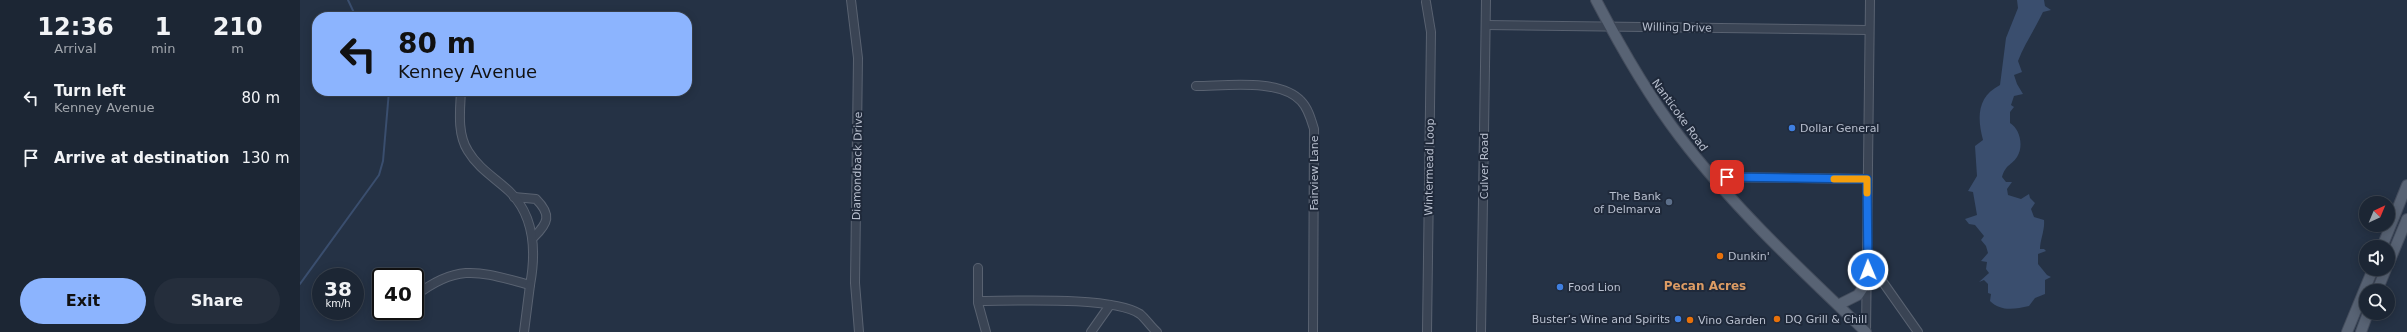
<!DOCTYPE html>
<html lang="en">
<head>
<meta charset="utf-8">
<style>
  :root { --surface:#1c2634; --page:#252e3c; --text:#f1f3f6; --muted:#a0a5ac; --line:#3a434f; --accent:#8cb4fe }
  body { margin:0; font-family:"DejaVu Sans",sans-serif; background:var(--page); color:var(--text); height:100vh; display:flex; flex-direction:column; font-size:15px; white-space:nowrap }
  * { box-sizing:border-box; margin:0 }
  p { font-size:13px; color:var(--muted) }
  .icon { flex:none; width:22px; height:22px; fill:none; stroke:currentColor; stroke-width:2; stroke-linecap:round; stroke-linejoin:round }
  .map { position:relative; flex:1; overflow:hidden }
  .drawer { display:flex; flex-direction:column; background:var(--surface); width:300px }
  .drawer>* { flex:none }
  .top-card { position:absolute; left:12px; top:12px; width:380px; height:84px; border-radius:16px; box-shadow:0 2px 10px #0003,0 0 0 1px var(--line); background:#8cb4fe; color:#111; overflow:hidden }
  .needle { width:26px; rotate:44deg }
  .controls { position:absolute; left:2059px; top:196px; display:grid; gap:8px }
  .controls a { display:grid; place-items:center; width:36px; height:36px; border-radius:50%; background:var(--surface); box-shadow:0 2px 10px #0003,0 0 0 1px var(--line); font-size:20px }
  .speed { position:absolute; left:12px; top:268px; display:flex; gap:8px; font-size:20px; font-weight:700; text-align:center }
  .speed>* { display:grid; place-content:center; width:52px; height:52px; border-radius:50%; background:var(--surface); box-shadow:0 2px 10px #0003,0 0 0 1px var(--line); line-height:1 }
  .speed small { font-size:10px; font-weight:400 }
  .speed .limit { border:2px solid #111; border-radius:6px; background:#fff; color:#111 }
  .pin { position:absolute; display:grid; place-items:center; width:34px; height:34px; color:#fff; margin:-17px; border-radius:8px; box-shadow:0 2px 6px #0006 }
  .me { position:absolute; width:44px; margin:-22px; rotate:359deg; stroke-linejoin:round; filter:drop-shadow(0 0 3px #0008) }
  .turn { display:flex; align-items:center; gap:14px; height:84px; padding:0 20px; font-size:18px }
  .turn .icon { width:52px; height:52px; stroke-width:2.5 }
  .turn b { display:block; font-size:28px; line-height:34px }
  .eta { display:flex; justify-content:space-evenly; align-items:center; height:68px; text-align:center }
  .eta b { font-size:24px; font-weight:800; line-height:28px }
  .button { display:flex; gap:8px; margin-top:auto; padding:8px 20px }
  .button a { flex:1; height:46px; border-radius:24px; background:var(--accent); color:#111; font-size:16px; font-weight:800; line-height:46px; text-align:center }
  .button a+a { background:var(--page); color:var(--text) }
  ul { padding:0; list-style:none }
  li { display:flex; align-items:center; gap:12px; height:60px; padding:0 20px }
  li div { flex:1 }
  li b { display:block; font-size:15px }
  li em { font-style:normal }
  main { display:flex; flex:1; min-height:0 }
  .map>svg:first-child { display:block }
  .water { fill:#3a4e6e }
  .lines { fill:none; stroke-linecap:round; stroke-linejoin:round }
  .stream { stroke:#3a4e6e; stroke-width:2 }
  .minor-casing { stroke:#596271; stroke-width:10 }
  .major-casing { stroke:#444d5d; stroke-width:12 }
  .minor { stroke:#3a4454; stroke-width:8 }
  .major { stroke:#586374; stroke-width:10 }
  .route-casing { stroke:#114b97; stroke-width:10 }
  .route { stroke:#1a73e8; stroke-width:7 }
  .slow { stroke:#f59e0b; stroke-width:7 }
  .shop-dot { fill:#3f7fe0; stroke:#1f293a; stroke-width:1.5 }
  .service-dot { fill:#5c6f8a; stroke:#1f293a; stroke-width:1.5 }
  .food-dot { fill:#e8710a; stroke:#1f293a; stroke-width:1.5 }
  .labels { text-anchor:middle; stroke-width:4; stroke-linejoin:round; paint-order:stroke }
  .street-label { font-size:11px; fill:#b8bfce; stroke:#1f293a }
  .poi-label { font-size:11px; fill:#b8bfce; stroke:#1f293a; text-anchor:start }
  .neighbourhood-label { font-size:12px; font-weight:bold; fill:#dd9c64; stroke:#1f293a }
</style>
</head>
<body>
<main>
<section class="drawer">
<div class="eta">
<div><b>12:36</b><p>Arrival</p></div>
<div><b>1</b><p>min</p></div>
<div><b>210</b><p>m</p></div>
</div>
<ul>
<li><svg class="icon" aria-label="left" viewBox="0 0 24 24"><path d="M17 20v-9H6M10 6l-5 5 5 5"/></svg><div><b>Turn left</b><p>Kenney Avenue</p></div><em>80 m</em></li>
<li><svg class="icon" aria-label="arrive" viewBox="0 0 24 24"><path d="M6 21V4h12l-3 4 3 4H6"/></svg><div><b>Arrive at destination</b></div><em>130 m</em></li>
</ul>
<div class="button"><a>Exit</a><a>Share</a></div>
</section>
<div class="map">
<svg width="2107" height="332" viewBox="0 0 2107 332">
  <rect width="100%" height="100%" fill="#253245"/>
  <!-- water -->
  <path class="water" d="M1717,0H1744L1745,6L1751,10L1743,12C1735,29 1725,43 1718,61L1722,72L1714,75L1717,84L1723,94L1714,96L1711,105L1714,107L1710,112V123C1720,129 1724,146 1717,157C1711,166 1706,164 1702,177L1706,182H1712L1707,189L1708,195L1721,199L1729,194L1730,198L1735,203L1731,209L1734,217L1744,220C1745,230 1740,240 1740,249H1744L1746,251L1738,254V264L1747,275L1751,277L1745,280V294L1735,298L1729,306C1715,309 1701,312 1690,301L1691,294L1688,293V284L1684,280L1679,282L1689,273L1686,269L1687,262L1681,261L1688,253L1686,246L1681,240L1684,236L1675,225L1669,224L1665,219L1677,215L1673,192L1668,191L1677,176L1675,146L1683,140C1677,117 1677,97 1700,85L1706,38L1718,8Z"/>
  <g class="lines">
    <!-- stream -->
    <g class="stream">
      <polyline points="48,0 56,17"/>
      <polyline points="0,284 79,175 83,161 89,91"/>
    </g>
    <!-- minor casing -->
    <g class="minor-casing">
      <g id="minor">
        <polyline points="551,0 558,58 555,283 559,332"/>
        <polyline points="1126,2 1131,32 1127,332"/>
        <polyline points="1186,25 1568,30"/>
        <path d="M896,86C925,86 980,78 1001,101C1008,108 1011,119 1014,129L1013,332"/>
        <polyline points="1413,177 1567,179"/>
        <path d="M214,197L236,199C252,215 248,223 234,237"/>
        <polyline points="1568,261 1618,332"/>
        <polyline points="678,268 678,303 686,332"/>
        <path d="M115,296C159,262 180,272 230,285C236,253 235,216 209,191C195,178 178,168 168,151C157,134 160,110 161,91"/>
        <path d="M678,301C713,301 813,296 840,314C846,319 851,327 857,332"/>
        <polyline points="96,311 97,311"/>
        <polyline points="224,332 230,285"/>
        <polyline points="791,332 810,305"/>
        <polyline points="1181,332 1186,0"/>
        <polyline points="1566,332 1570,0"/>
      </g>
    </g>
    <!-- major casing -->
    <g class="major-casing">
      <g id="major">
        <path d="M1296,0C1321,48 1347,94 1380,137C1435,209 1501,270 1566,332"/>
        <polyline points="2082,247 2107,185"/>
        <polyline points="2088,265 2107,219"/>
        <polyline points="2077,291 2086,269"/>
        <polyline points="1538,305 1558,295 1568,280"/>
        <polyline points="2047,332 2073,269"/>
        <polyline points="2061,332 2068,313"/>
      </g>
    </g>
    <!-- minor -->
    <use href="#minor" class="minor"/>
    <!-- major -->
    <use href="#major" class="major"/>
  </g>
  <g class="lines">
    <!-- route casing -->
    <g class="route-casing">
      <polyline id="route" points="1427,177 1567,179 1568,270"/>
    </g>
    <!-- route -->
    <use href="#route" class="route"/>
    <!-- slow -->
    <polyline class="slow" points="1534,179 1567,179 1567,193"/>
  </g>
  <!-- markers -->
  <g class="shop-dot">
    <circle cx="1492" cy="128" r="4"/>
    <circle cx="1260" cy="287" r="4"/>
    <circle cx="1378" cy="319" r="4"/>
  </g>
  <circle class="service-dot" cx="1369" cy="202" r="4"/>
  <g class="food-dot">
    <circle cx="1420" cy="256" r="4"/>
    <circle cx="1477" cy="319" r="4"/>
    <circle cx="1390" cy="320" r="4"/>
  </g>
  <g class="labels">
    <!-- street labels -->
    <g class="street-label">
      <text transform="translate(1377 27) rotate(1)" y="4">Willing Drive</text>
      <text transform="translate(1380 115) rotate(54)" y="4">Nanticoke Road</text>
      <text transform="translate(557 166) rotate(-89)" y="4">Diamondback Drive</text>
      <text transform="translate(1184 166) rotate(-90)" y="4">Culver Road</text>
      <text transform="translate(1129 167) rotate(-89)" y="4">Wintermead Loop</text>
      <text transform="translate(1014 173) rotate(-90)" y="4">Fairview Lane</text>
    </g>
    <!-- poi labels -->
    <g class="poi-label">
      <text x="1500" y="132">Dollar General</text>
      <text x="1361" y="200" text-anchor="end">The Bank<tspan x="1361" dy="13">of Delmarva</tspan></text>
      <text x="1428" y="260">Dunkin'</text>
      <text x="1268" y="291">Food Lion</text>
      <text x="1370" y="323" text-anchor="end">Buster’s Wine and Spirits</text>
      <text x="1485" y="323">DQ Grill &amp; Chill</text>
      <text x="1398" y="324">Vino Garden</text>
    </g>
    <!-- neighbourhood labels -->
    <g class="neighbourhood-label">
      <text x="1405" y="290">Pecan Acres</text>
    </g>
  </g>
</svg>
<div class="controls">
<a><svg class="needle" viewBox="-14 -14 28 28"><path d="M0-13l5 13h-10z" fill="#e53935"/><path d="M0 13l5-13h-10z" fill="#a0a5ac"/></svg></a>
<a><svg class="icon" aria-label="sound" viewBox="0 0 24 24"><path d="M4 9h4l5-4v14l-5-4H4zM17 9q2 3 0 6"/></svg></a>
<a><svg class="icon" aria-label="search" viewBox="0 0 24 24"><circle cx="10" cy="10" r="6"/><path d="M15 15l6 6"/></svg></a>
</div>
<div class="speed"><div>38<small>km/h</small></div><div class="limit">40</div></div>
<div class="pin" style="left:1427px;top:177px;background:#d93025"><svg class="icon" aria-label="arrive" viewBox="0 0 24 24"><path d="M6 21V4h12l-3 4 3 4H6"/></svg></div>
<svg class="me" style="left:1568px;top:270px" viewBox="-20 -20 40 40"><circle r="17" fill="#1a73e8" stroke="#fff" stroke-width="3"/><path d="M0-11L8 9 0 5-8 9z" fill="#fff"/></svg>
<div class="top-card">
<div class="turn"><svg class="icon" aria-label="left" viewBox="0 0 24 24"><path d="M17 20v-9H6M10 6l-5 5 5 5"/></svg><div><b>80 m</b>Kenney Avenue</div></div>
</div>
</div>
</main>
</body>
</html>
